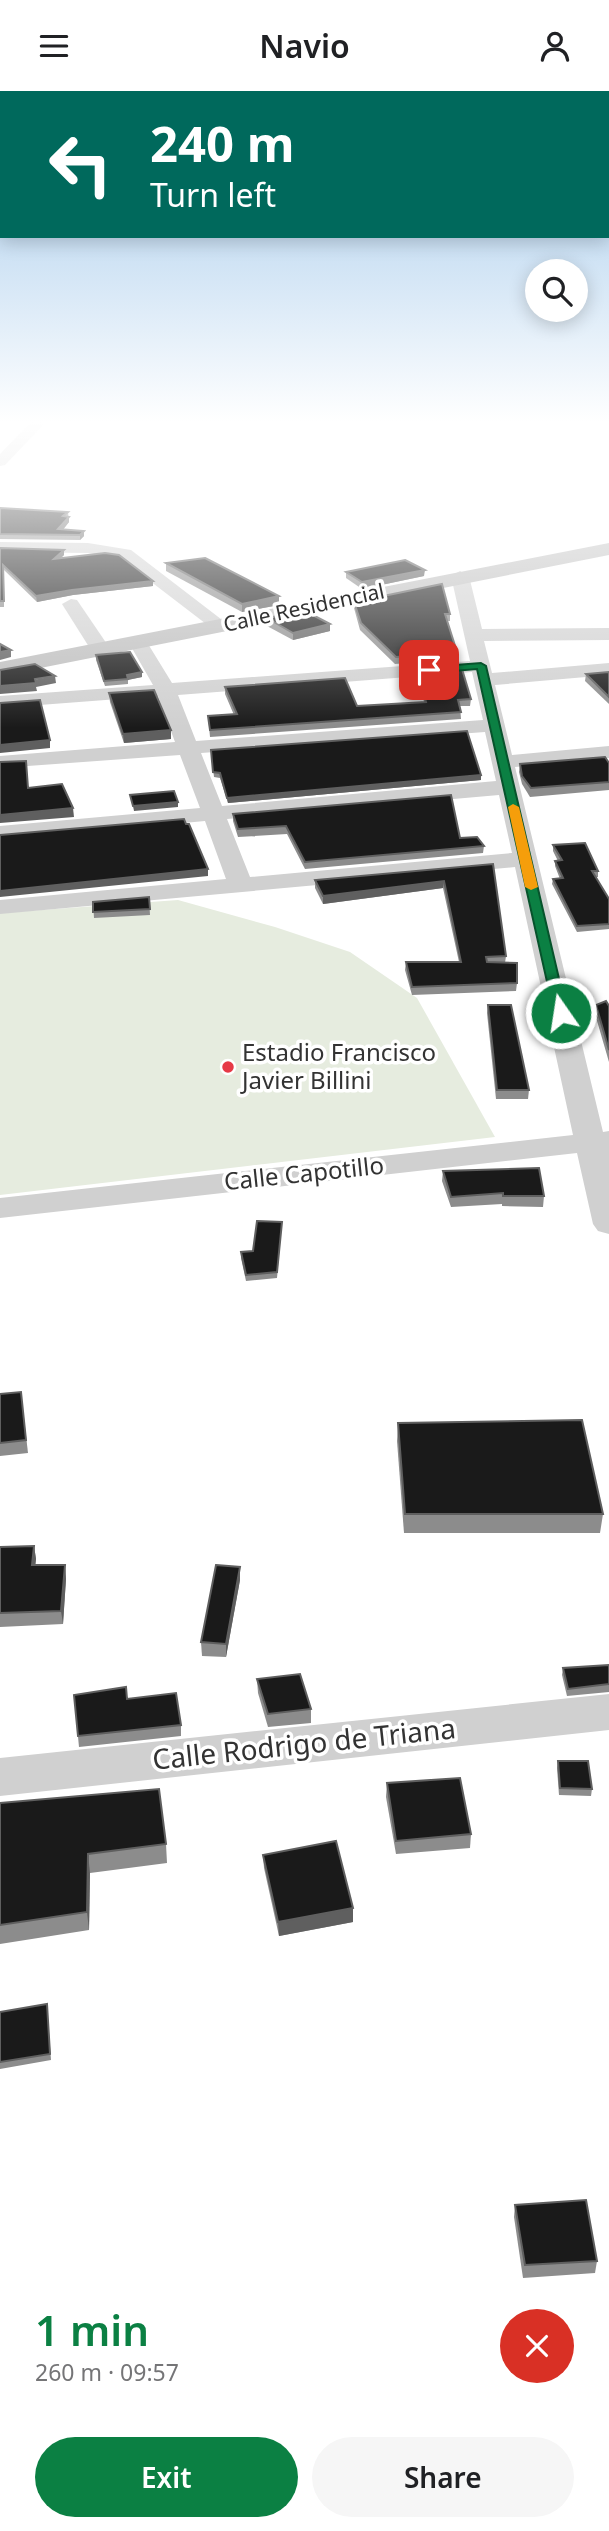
<!DOCTYPE html>
<html lang="en">
<head>
<meta charset="utf-8">
<style>
  :root { --surface:#fff; --page:#f6f6f6; --text:#202124; --muted:#757577; --accent:#0b8043 }
  body { margin:0; font-family:"Noto Sans",sans-serif; background:var(--page); color:var(--text); height:100vh; display:flex; flex-direction:column; font-size:26px; white-space:nowrap }
  * { box-sizing:border-box; margin:0 }
  p { font-size:23px; color:var(--muted) }
  .icon { flex:none; width:38px; height:38px; fill:none; stroke:currentColor; stroke-width:2; stroke-linecap:round; stroke-linejoin:round }
  .map { position:relative; height:2195px; overflow:hidden }
  .panel { display:flex; flex-direction:column; background:var(--surface); flex:1 }
  .panel>* { flex:none }
  .banner { position:absolute; left:0px; top:0px; width:609px; height:147px; box-shadow:0 4px 18px #0003; background:#00695c; color:#fff; overflow:hidden }
  .fabs { position:absolute; left:525px; top:168px; display:grid; gap:14px }
  .fabs a { display:grid; place-items:center; width:63px; height:63px; border-radius:50%; background:var(--surface); box-shadow:0 4px 18px #0003; font-size:35px }
  .pin { position:absolute; display:grid; place-items:center; width:60px; height:60px; color:#fff; margin:-30px; border-radius:14px; box-shadow:0 4px 10px #0006 }
  .me { position:absolute; width:77px; margin:-38px; rotate:347deg; stroke-linejoin:round; filter:drop-shadow(0 0 5px #0008) }
  .turn { display:flex; align-items:center; gap:24px; height:147px; padding:0 35px; font-size:32px }
  .turn .icon { width:91px; height:91px; stroke-width:2.5 }
  .turn b { display:block; font-size:49px; line-height:60px }
  .round { display:grid; place-items:center; flex:none; width:74px; height:74px; border-radius:37px; background:var(--page) }
  .summary { display:flex; align-items:center; justify-content:space-between; height:119px; padding:0 35px }
  h1 { font-size:42px; font-weight:600; line-height:52px; color:var(--accent) }
  .primary-button { display:flex; gap:14px; margin-top:auto; padding:14px 35px }
  .primary-button a { flex:1; height:80px; border-radius:42px; background:var(--accent); color:#fff; font-size:28px; font-weight:600; line-height:80px; text-align:center }
  .primary-button a+a { background:var(--page); color:var(--text) }
  header { display:flex; justify-content:space-between; align-items:center; height:91px; padding:0 35px; background:var(--surface); font-size:32px; font-weight:600 }
  .map>svg:first-child { display:block }
  .green { fill:#e6ecdf }
  .lines { fill:none; stroke-linecap:round; stroke-linejoin:round }
  .street { fill:#d0d0d0; fill-rule:evenodd }
  .secondary { fill:#bdbdbd; fill-rule:evenodd }
  .wall { fill:#8c8c8c }
  .shaded-wall { fill:#5f5f5f }
  .building { fill:#1a1a1a; stroke:#5f5f5f; stroke-width:2 }
  .route { fill:#0b8043; stroke:#07532c; stroke-width:2 }
  .slow { fill:#f59e0b }
  .poi-dot { fill:#e63946; stroke:#fff; stroke-width:2.5 }
  .labels { text-anchor:middle; stroke-width:7; stroke-linejoin:round; paint-order:stroke }
  .far-street-label { font-size:21px; fill:#333; stroke:#fff }
  .poi-label { font-size:24px; fill:#333; stroke:#fff; text-anchor:start }
  .street-label { font-size:24px; fill:#333; stroke:#fff }
  .near-street-label { font-size:28px; fill:#333; stroke:#fff }
</style>
</head>
<body>
<header><svg class="icon" aria-label="menu" viewBox="0 0 24 24"><path d="M4 6h16M4 12h16M4 18h16"/></svg>Navio<svg class="icon" aria-label="person" viewBox="0 0 24 24"><circle cx="12" cy="8" r="4"/><path d="M4 21q1-7 8-7t8 7"/></svg></header>
<div class="map">
<svg width="609" height="2195" viewBox="0 0 609 2195">
  <rect width="100%" height="100%" fill="#fff"/>
  <!-- green -->
  <polygon class="green" points="178,809 275,836 350,861 417,907 495,1046 0,1104 0,822"/>
  <g class="lines">
    <!-- street -->
    <g class="street">
      <polygon points="33,329 48,329 5,374 0,375 0,363"/>
      <polygon points="0,451 88,452 131,459 230,535 228,539 214,539 120,467 88,462 0,461"/>
      <path d="M460,480L469,485L482,538L609,537V549L484,550L492,582L609,572V584L495,594L512,664L609,655V667L515,676L603,1041L609,1040V1143L598,1140L593,1133L577,1062L0,1127V1107L573,1044L515,776L0,823V809L226,788L205,730L0,749V735L200,717L180,664L0,677V665L175,651L158,605L0,617V605L153,594L129,552L138,546L145,548L172,592L470,570L451,485ZM472,581L483,629L196,650L178,604ZM485,641L496,690L222,715L201,662ZM499,704L512,762L250,786L227,728Z"/>
      <polygon points="71,508 77,509 111,559 108,563 94,563 91,559 62,513"/>
      <polygon points="609,1603 609,1639 0,1705 0,1667"/>
    </g>
    <!-- secondary -->
    <polygon class="secondary" points="609,452 609,464 0,585 0,571"/>
  </g>
  <!-- wall -->
  <g class="wall">
    <polygon points="0,417 68,421 69,431 63,438 84,445 80,449 0,448"/>
    <polygon points="0,457 64,464 61,467 153,495 73,504 37,511 4,479 4,516 0,516"/>
    <polygon points="166,472 279,514 242,521 166,480"/>
    <polygon points="346,481 424,485 362,498 346,487"/>
    <polygon points="354,511 450,523 450,530 447,530 457,561 456,568 395,573 360,539 354,517"/>
    <polygon points="267,527 330,540 293,549 267,535"/>
    <polygon points="96,564 142,581 142,586 128,589 128,593 105,595 96,569"/>
    <polygon points="418,581 471,608 470,615 460,615 461,628 210,646 208,625 234,624 225,603 225,596 357,615 424,611 418,588"/>
    <polygon points="609,581 609,613 585,590 586,583"/>
    <polygon points="109,602 171,639 171,648 124,652 110,611"/>
    <polygon points="211,659 481,684 481,689 228,712 220,687 214,686"/>
    <polygon points="609,672 609,699 530,706 522,693 519,681 520,673"/>
    <polygon points="233,723 460,747 484,755 483,762 305,778 287,743 238,746 233,730"/>
    <polygon points="553,754 598,780 598,786 595,786 609,808 609,838 577,841 552,793 553,788 560,788 555,775 555,770 558,770 553,760"/>
    <polygon points="493,773 506,865 505,872 517,892 516,900 412,904 405,879 406,871 459,871 443,797 323,813 315,797 315,789"/>
    <polygon points="149,806 150,824 94,827 93,811"/>
    <polygon points="488,914 529,999 528,1008 496,1008 487,922"/>
    <polygon points="596,914 609,915 609,971 595,923"/>
    <polygon points="443,1080 544,1105 543,1116 502,1115 502,1113 451,1116 442,1090"/>
    <polygon points="282,1131 277,1187 246,1190 241,1167 241,1161 253,1160"/>
    <polygon points="21,1301 28,1362 0,1365 0,1303"/>
    <polygon points="398,1332 603,1423 600,1442 404,1442 397,1350"/>
    <polygon points="34,1455 36,1468 35,1474 65,1474 66,1488 63,1533 0,1536 0,1456"/>
    <polygon points="240,1476 240,1489 226,1566 202,1565 201,1551"/>
    <polygon points="609,1574 609,1601 567,1605 562,1584 563,1577"/>
    <polygon points="257,1588 311,1618 311,1632 268,1636 258,1602"/>
    <polygon points="74,1604 181,1634 181,1645 79,1656"/>
    <polygon points="558,1670 592,1698 591,1705 559,1704 557,1677"/>
    <polygon points="387,1692 471,1743 470,1757 396,1763 386,1706"/>
    <polygon points="0,1712 166,1753 167,1772 90,1782 89,1839 0,1853"/>
    <polygon points="263,1764 353,1817 353,1831 279,1845 264,1777"/>
    <polygon points="47,1913 51,1969 0,1978 0,1921"/>
    <polygon points="515,2114 597,2170 595,2182 523,2187 514,2126"/>
  </g>
  <!-- shaded-wall -->
  <g class="shaded-wall">
    <polygon points="69,426 69,431 59,444 58,438"/>
    <polygon points="84,440 84,445 80,449 80,444"/>
    <polygon points="64,459 64,464 54,473 54,468"/>
    <polygon points="425,479 424,485 362,498 362,491"/>
    <polygon points="153,490 153,495 73,504 37,511 36,505 72,499"/>
    <polygon points="279,505 279,514 242,521 242,513"/>
    <polygon points="330,533 330,540 293,549 293,542"/>
    <polygon points="11,559 11,566 0,569 0,561"/>
    <polygon points="142,581 142,586 127,589 127,584"/>
    <polygon points="55,585 56,592 36,596 37,600 0,603 0,595"/>
    <polygon points="171,639 171,648 124,652 123,643"/>
    <polygon points="50,649 50,657 0,662 0,654"/>
    <polygon points="481,684 481,689 228,712 227,707"/>
    <polygon points="178,711 178,716 134,720 133,715"/>
    <polygon points="73,717 74,726 0,732 0,724"/>
    <polygon points="208,778 208,785 0,806 0,800"/>
    <polygon points="444,790 443,797 323,813 323,805"/>
    <polygon points="34,1455 36,1468 34,1488 32,1474"/>
    <polygon points="65,1474 66,1488 63,1533 61,1520"/>
    <polygon points="240,1476 240,1489 226,1566 226,1553"/>
    <polygon points="88,1763 90,1782 89,1839 87,1821"/>
    <polygon points="353,1817 353,1831 279,1845 278,1831"/>
  </g>
  <!-- building -->
  <g class="building">
    <polygon points="0,417 68,421 63,425 69,426 58,438 84,440 80,444 0,443"/>
    <polygon points="0,457 64,459 54,468 105,462 119,464 153,490 72,499 36,505 3,474 4,510 0,510"/>
    <polygon points="205,467 279,505 242,513 166,472"/>
    <polygon points="405,469 425,479 362,491 346,481"/>
    <polygon points="442,493 450,523 445,523 457,561 396,566 361,532 354,511"/>
    <polygon points="305,520 330,533 293,542 267,527"/>
    <polygon points="0,553 11,559 0,561"/>
    <polygon points="130,561 142,581 127,584 128,588 104,590 96,564"/>
    <polygon points="35,573 55,585 35,588 36,592 0,595 0,579"/>
    <polygon points="462,578 471,608 458,609 461,621 210,639 208,625 237,623 225,596 345,587 357,615 426,611 418,581"/>
    <polygon points="609,581 609,606 586,583"/>
    <polygon points="154,599 171,639 123,643 109,602"/>
    <polygon points="40,609 50,649 0,654 0,612"/>
    <polygon points="467,640 481,684 227,707 220,682 213,681 211,659"/>
    <polygon points="605,666 609,672 609,691 531,697 522,685 520,673"/>
    <polygon points="26,670 28,697 62,693 73,717 0,724 0,671"/>
    <polygon points="174,700 178,711 133,715 130,704"/>
    <polygon points="451,704 460,747 477,746 484,755 305,771 286,735 238,738 233,723"/>
    <polygon points="184,728 186,733 189,733 208,778 0,800 0,744"/>
    <polygon points="585,752 598,780 592,780 609,808 609,833 577,835 553,788 563,787 555,770 562,769 553,754"/>
    <polygon points="493,773 506,865 486,866 487,871 517,872 517,892 412,896 406,871 461,871 444,790 323,805 315,789"/>
    <polygon points="149,806 150,818 93,821 93,811"/>
    <polygon points="606,910 609,915 609,959 596,914"/>
    <polygon points="488,914 511,914 529,999 497,999"/>
    <polygon points="539,1077 544,1105 503,1105 503,1102 451,1106 443,1080"/>
    <polygon points="257,1130 282,1131 277,1181 246,1184 241,1161 253,1160"/>
    <polygon points="21,1301 26,1349 0,1352 0,1303"/>
    <polygon points="582,1329 603,1423 405,1423 398,1332"/>
    <polygon points="34,1455 32,1474 65,1474 61,1520 0,1522 0,1456"/>
    <polygon points="216,1474 240,1476 226,1553 201,1551"/>
    <polygon points="609,1574 609,1593 568,1598 563,1577"/>
    <polygon points="300,1583 311,1618 268,1623 257,1588"/>
    <polygon points="126,1596 127,1608 176,1602 181,1634 78,1645 74,1604"/>
    <polygon points="558,1670 588,1670 592,1698 560,1697"/>
    <polygon points="460,1687 471,1743 396,1750 387,1692"/>
    <polygon points="159,1698 166,1753 88,1763 87,1821 0,1834 0,1712"/>
    <polygon points="336,1750 353,1817 278,1831 263,1764"/>
    <polygon points="47,1913 50,1963 0,1971 0,1921"/>
    <polygon points="586,2109 597,2170 525,2174 515,2114"/>
  </g>
  <!-- sky -->
  <linearGradient id="sky" x2="0" y2="1"><stop stop-color="#9ec6ea"/><stop offset="0.52" stop-color="#fff"/><stop offset="1" stop-color="#fff" stop-opacity="0"/></linearGradient>
  <rect width="609" height="637" fill="url(#sky)"/>
  <!-- route -->
  <polygon class="route" points="481,572 486,575 567,922 561,927 554,922 477,578 429,582 424,579 429,576"/>
  <!-- slow -->
  <polygon class="slow" points="513,713 519,716 538,796 531,799 525,796 508,716"/>
  <!-- markers -->
  <circle class="poi-dot" cx="228" cy="976" r="7"/>
  <g class="labels">
    <!-- far-street labels -->
    <g class="far-street-label">
      <text transform="translate(304 517) rotate(-12)" y="7">Calle Residencial</text>
    </g>
    <!-- poi labels -->
    <g class="poi-label">
      <text x="242" y="970">Estadio Francisco<tspan x="242" dy="28">Javier Billini</tspan></text>
    </g>
    <!-- street labels -->
    <g class="street-label">
      <text transform="translate(304 1083) rotate(-6)" y="8">Calle Capotillo</text>
    </g>
    <!-- near-street labels -->
    <g class="near-street-label">
      <text transform="translate(304 1653) rotate(-6)" y="10">Calle Rodrigo de Triana</text>
    </g>
  </g>
</svg>
<div class="fabs">
<a><svg class="icon" aria-label="search" viewBox="0 0 24 24"><circle cx="10" cy="10" r="6"/><path d="M15 15l6 6"/></svg></a>
</div>
<div class="pin" style="left:429px;top:579px;background:#d93025"><svg class="icon" aria-label="arrive" viewBox="0 0 24 24"><path d="M6 21V4h12l-3 4 3 4H6"/></svg></div>
<svg class="me" style="left:561px;top:922px" viewBox="-20 -20 40 40"><circle r="17" fill="#0b8043" stroke="#fff" stroke-width="3"/><path d="M0-11L8 9 0 5-8 9z" fill="#fff"/></svg>
<div class="banner">
<div class="turn"><svg class="icon" aria-label="left" viewBox="0 0 24 24"><path d="M17 20v-9H6M10 6l-5 5 5 5"/></svg><div><b>240 m</b>Turn left</div></div>
</div>
</div>
<section class="panel">
<div class="summary"><div><h1>1 min</h1><p>260 m · 09:57</p></div><a class="round" style="background:#d93025;color:#fff"><svg class="icon" aria-label="close" viewBox="0 0 24 24"><path d="M6 6l12 12M18 6L6 18"/></svg></a></div>
<div class="primary-button"><a>Exit</a><a>Share</a></div>
</section>
</body>
</html>
